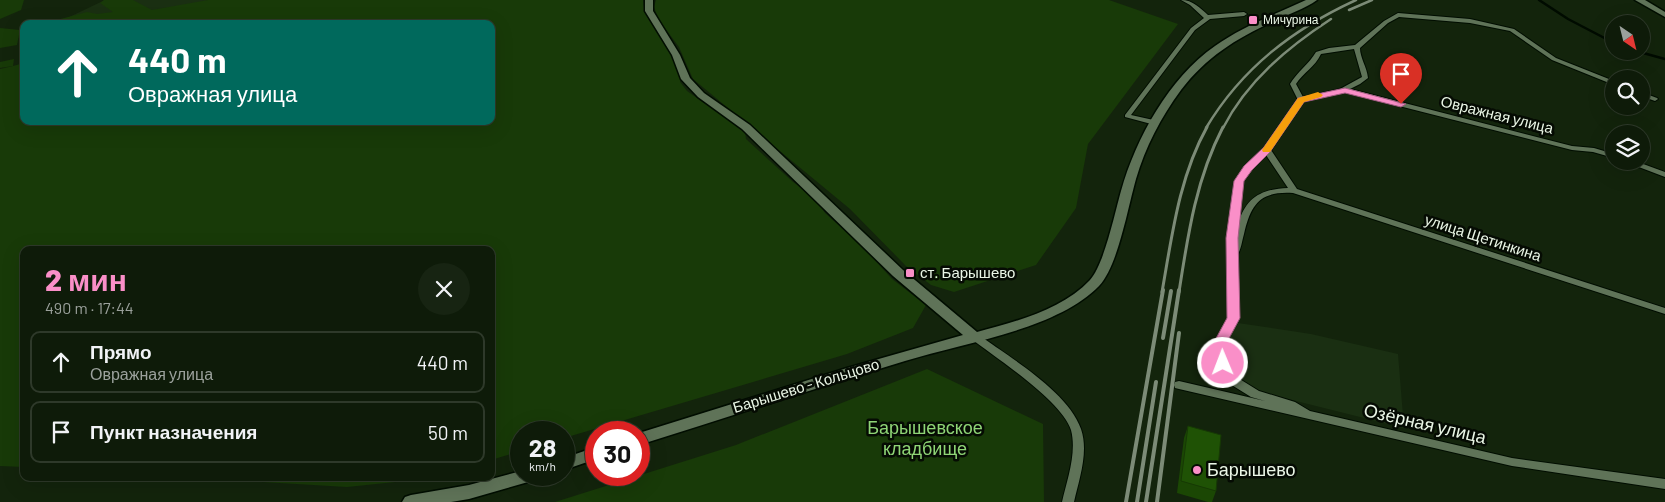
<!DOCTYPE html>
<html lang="ru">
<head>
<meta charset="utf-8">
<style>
  :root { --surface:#0e1b09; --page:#172412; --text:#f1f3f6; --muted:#9ba19c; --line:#2e392a; --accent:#fa8fc8 }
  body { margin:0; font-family:Barlow,sans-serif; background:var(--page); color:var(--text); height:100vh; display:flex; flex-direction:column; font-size:19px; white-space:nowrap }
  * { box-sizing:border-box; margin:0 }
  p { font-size:16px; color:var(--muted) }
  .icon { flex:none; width:28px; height:28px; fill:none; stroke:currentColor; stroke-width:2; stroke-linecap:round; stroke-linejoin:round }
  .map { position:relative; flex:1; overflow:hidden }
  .sheet { position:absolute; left:20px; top:246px; width:475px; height:235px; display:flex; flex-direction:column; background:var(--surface); border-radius:10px; box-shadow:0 5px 20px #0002,0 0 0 1px var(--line) }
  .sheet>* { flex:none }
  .hud { position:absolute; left:20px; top:20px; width:475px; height:105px; border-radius:10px; box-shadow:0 5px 20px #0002,0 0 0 1px var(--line); background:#00695c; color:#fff; overflow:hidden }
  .needle { width:32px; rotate:145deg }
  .tools { position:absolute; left:1605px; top:15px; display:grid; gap:10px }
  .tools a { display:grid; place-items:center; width:45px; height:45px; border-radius:50%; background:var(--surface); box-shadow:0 5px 20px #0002,0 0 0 1px var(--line); font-size:25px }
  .speed { position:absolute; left:510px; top:421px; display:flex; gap:10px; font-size:25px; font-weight:700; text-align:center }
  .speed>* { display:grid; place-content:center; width:65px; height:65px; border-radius:50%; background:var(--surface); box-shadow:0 5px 20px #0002,0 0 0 1px var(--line); line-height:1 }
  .speed small { font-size:12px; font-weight:400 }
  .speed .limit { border:8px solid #d22; background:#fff; color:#111 }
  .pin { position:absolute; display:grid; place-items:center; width:42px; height:42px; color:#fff; margin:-51px -21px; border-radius:50% 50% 50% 0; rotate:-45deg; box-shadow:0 0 5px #0007 }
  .pin .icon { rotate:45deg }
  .me { position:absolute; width:55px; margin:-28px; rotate:359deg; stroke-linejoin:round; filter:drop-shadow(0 0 4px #0008) }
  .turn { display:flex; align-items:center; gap:18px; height:105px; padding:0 25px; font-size:22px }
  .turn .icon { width:65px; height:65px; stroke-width:2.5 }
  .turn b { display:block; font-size:35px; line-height:42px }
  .round { display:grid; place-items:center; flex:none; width:52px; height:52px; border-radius:26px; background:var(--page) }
  .head { display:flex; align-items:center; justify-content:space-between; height:85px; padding:0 25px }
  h1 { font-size:30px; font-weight:800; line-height:38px; color:var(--accent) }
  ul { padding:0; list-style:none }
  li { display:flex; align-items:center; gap:15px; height:62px; margin:0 10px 8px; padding:0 15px; border:2px solid var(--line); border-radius:10px }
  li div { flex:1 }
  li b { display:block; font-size:19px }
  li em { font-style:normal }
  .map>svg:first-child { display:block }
  .built { fill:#1a2f12 }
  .green { fill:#183a08 }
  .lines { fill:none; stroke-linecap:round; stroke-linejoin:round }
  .stream { stroke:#000b00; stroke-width:2.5 }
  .street-casing { stroke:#010d00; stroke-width:2 }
  .secondary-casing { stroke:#010d00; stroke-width:3 }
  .street { fill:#5f7358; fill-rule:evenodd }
  .secondary { fill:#5f7358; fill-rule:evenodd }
  .rail-far2 { stroke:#7c8b77; stroke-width:2.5 }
  .rail-far1 { stroke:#7c8b77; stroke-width:3 }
  .rail { stroke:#7c8b77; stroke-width:4 }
  .wall { fill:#1b4704 }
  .building { fill:#1f5205; stroke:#163904 }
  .route { fill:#fa8fc8; stroke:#a25d82 }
  .slow { fill:#f59e0b }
  .poi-dot { fill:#fa8fc8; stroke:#050b03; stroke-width:2 }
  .labels { text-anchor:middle; stroke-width:5; stroke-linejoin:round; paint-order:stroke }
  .far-poi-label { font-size:12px; fill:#eaf6e6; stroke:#050b03; text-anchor:start }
  .street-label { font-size:15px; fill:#eaf6e6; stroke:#050b03 }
  .poi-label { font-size:15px; fill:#eaf6e6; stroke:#050b03; text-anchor:start }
  .near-street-label { font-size:18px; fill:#eaf6e6; stroke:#050b03 }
  .near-park-label { font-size:18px; fill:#8fd576; stroke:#050b03 }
  .near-poi-label { font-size:18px; fill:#eaf6e6; stroke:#050b03; text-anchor:start }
</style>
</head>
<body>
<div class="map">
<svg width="1665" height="502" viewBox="0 0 1665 502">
  <rect width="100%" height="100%" fill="#13240c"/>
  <!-- built -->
  <g class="built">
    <polygon points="105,0 210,0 108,24 63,20"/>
    <polygon points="1238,323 1311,334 1398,354 1404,428 1248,389 1229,363 1226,340"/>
  </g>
  <!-- green -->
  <g class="green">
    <polygon points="0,0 24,0 21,10 0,19"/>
    <path d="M104,0H133L152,10L208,0H643C643,25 683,57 680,82L687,91L745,132L746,139L793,182L814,197L825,213L863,247L892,279L926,305L913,328L847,354L564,438V432H521V451L491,460V250H24V467L0,466V69L13,66L0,68V62L14,59L13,66L24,63V121H491V24H51L53,21L87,12L97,14L113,12L100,3Z"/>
    <polygon points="656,0 1109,0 1178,24 1088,144 1076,208 1036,265 954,292 931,285 906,266 850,209 693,79 679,47 659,20 654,7"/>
    <polygon points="0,28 20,30 17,45 0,48"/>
    <polygon points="927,369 1043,424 1044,502 555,502 736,445"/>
    <polygon points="193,478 434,478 347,487"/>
  </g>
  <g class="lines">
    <!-- stream -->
    <g class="stream">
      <polyline points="1539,0 1568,19 1614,43"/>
      <polyline points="1636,51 1665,59"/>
    </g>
    <!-- street casing -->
    <g class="street-casing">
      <g id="street">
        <path d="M1181,0C1193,0 1200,8 1208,15L1244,12L1247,14L1244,16L1210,19L1195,30L1131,115L1158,121V125H1155L1125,117V115L1191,28L1204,18L1190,5Z"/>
        <path d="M1398,13L1470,19L1514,29L1556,58L1614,81V85L1552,60L1510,31L1470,23L1399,17L1388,23L1360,48C1360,58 1367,67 1368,78L1360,84L1350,89L1572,146L1594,148L1614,154V158L1593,152L1572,150L1344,92L1303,101L1271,150L1297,189L1665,308V314L1293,193C1260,191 1251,204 1244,234C1242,241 1241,250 1237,256L1238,318L1225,344L1228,363L1238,378L1259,391L1295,402L1310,411L1512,458L1665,479V489L1512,466L1179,389L1175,388L1174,385L1175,382L1179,381L1265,401L1251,397L1230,384L1218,363L1215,344L1228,318V238L1235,181L1245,166L1264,148L1298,100L1290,84C1297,72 1309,64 1316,52L1329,48L1355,45L1384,21ZM1354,49L1362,77L1340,89L1303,97L1296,84C1303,73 1315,67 1321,54ZM1266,155L1288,188C1261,189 1245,198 1238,225L1243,181L1251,170Z"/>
        <polygon points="1641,92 1657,98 1658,99 1655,101 1641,96"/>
        <polygon points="1623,161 1635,161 1665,172 1665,177"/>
        <path d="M973,333C982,336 991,344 999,349C1026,368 1070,397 1081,429C1089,452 1079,480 1074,502H1062C1067,480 1077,453 1071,430C1062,401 995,357 970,338L968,336L970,334Z"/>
      </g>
    </g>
    <!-- secondary casing -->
    <g class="secondary-casing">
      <g id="secondary">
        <path d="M645,0H653V11L680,55L690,78L704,93L750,125L903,270L977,332C1014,322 1062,310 1090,280C1104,265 1115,212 1121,191C1136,138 1169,78 1215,46C1243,26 1276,14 1306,0H1317C1305,9 1288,14 1274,21C1237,38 1206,57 1181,90C1161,117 1145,148 1136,179C1128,207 1118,266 1099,286C1056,330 963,343 905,361C816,388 728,417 639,445V433L847,368L963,335L893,276L742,129L698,97L681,79L672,55L645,11Z"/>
        <polygon points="1635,0 1645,0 1665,12 1665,17"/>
        <polygon points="596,447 596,459 564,470 564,458"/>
        <polygon points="521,471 521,475 537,475 535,480 469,499 451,502 402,502 405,497 411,495 469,485"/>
      </g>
    </g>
    <!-- street -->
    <use href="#street" class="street"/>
    <!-- secondary -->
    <use href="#secondary" class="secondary"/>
    <!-- rail-far2 -->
    <g class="rail-far2">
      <polyline points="1349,10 1372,0"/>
      <path d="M1206,128C1242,68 1293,29 1356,0"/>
      <path d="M1223,128C1247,81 1288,47 1331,19"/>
    </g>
    <!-- rail-far1 -->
    <g class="rail-far1">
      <path d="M1162,292C1172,236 1179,177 1207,127"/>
      <path d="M1179,292C1188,234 1196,179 1223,127"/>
    </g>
    <!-- rail -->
    <g class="rail">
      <polyline points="1163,338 1171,291"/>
      <polyline points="1126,502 1163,290"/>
      <polyline points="1137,502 1156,382"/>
      <polyline points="1146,502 1179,290"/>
      <polyline points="1157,502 1179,333"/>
    </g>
  </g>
  <!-- wall -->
  <polygon class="wall" points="1188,426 1216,491 1212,502 1208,502 1177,493 1184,438"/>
  <!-- building -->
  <polygon class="building" points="1188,426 1221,435 1216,491 1181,481"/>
  <!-- route -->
  <polygon class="route" points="1345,88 1406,104 1401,107 1345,93 1304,102 1270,152 1252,170 1244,181 1238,238 1240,318 1226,344 1230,363 1223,367 1218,366 1213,344 1227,318 1226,238 1234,181 1244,166 1264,147 1298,98"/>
  <!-- slow -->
  <polygon class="slow" points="1318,92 1323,95 1321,97 1304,102 1270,152 1263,152 1262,150 1298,98"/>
  <!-- markers -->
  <g class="poi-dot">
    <rect x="1248" y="15" width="10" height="10" rx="2.5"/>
    <rect x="905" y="268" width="10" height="10" rx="2.5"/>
    <circle cx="1197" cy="470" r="5"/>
  </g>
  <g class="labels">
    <!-- far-poi labels -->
    <g class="far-poi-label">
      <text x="1263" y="24">Мичурина</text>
    </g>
    <!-- street labels -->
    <g class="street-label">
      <text transform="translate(1497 115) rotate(14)" y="5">Овражная улица</text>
      <text transform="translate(1483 238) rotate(18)" y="5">улица Щетинкина</text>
      <text transform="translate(806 386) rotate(-17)" y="5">Барышево - Кольцово</text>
    </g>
    <!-- poi labels -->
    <g class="poi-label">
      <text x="920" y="278">ст. Барышево</text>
    </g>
    <!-- near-street labels -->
    <g class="near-street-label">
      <text transform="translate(1425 424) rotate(13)" y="6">Озёрная улица</text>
    </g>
    <!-- near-park labels -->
    <g class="near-park-label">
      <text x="925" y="434">Барышевское<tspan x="925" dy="21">кладбище</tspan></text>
    </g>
    <!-- near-poi labels -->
    <g class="near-poi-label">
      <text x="1207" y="476">Барышево</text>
    </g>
  </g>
</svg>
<div class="tools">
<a><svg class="needle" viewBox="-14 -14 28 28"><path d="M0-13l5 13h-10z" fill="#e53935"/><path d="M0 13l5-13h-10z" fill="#9ba19c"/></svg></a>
<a><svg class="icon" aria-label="search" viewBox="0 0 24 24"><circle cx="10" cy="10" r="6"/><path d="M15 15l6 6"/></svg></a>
<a><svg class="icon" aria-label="layers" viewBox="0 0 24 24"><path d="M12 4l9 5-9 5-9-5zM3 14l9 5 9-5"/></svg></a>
</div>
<div class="speed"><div>28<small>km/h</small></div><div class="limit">30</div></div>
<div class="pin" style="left:1401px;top:104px;background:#d93025"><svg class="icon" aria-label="arrive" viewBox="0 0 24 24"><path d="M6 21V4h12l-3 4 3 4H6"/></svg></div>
<svg class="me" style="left:1223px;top:363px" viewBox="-20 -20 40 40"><circle r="17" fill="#fa8fc8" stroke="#fff" stroke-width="3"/><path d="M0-11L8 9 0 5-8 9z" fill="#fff"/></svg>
<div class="hud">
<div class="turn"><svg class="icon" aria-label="ahead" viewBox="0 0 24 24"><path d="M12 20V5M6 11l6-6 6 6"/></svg><div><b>440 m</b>Овражная улица</div></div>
</div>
<section class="sheet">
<div class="head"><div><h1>2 мин</h1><p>490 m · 17:44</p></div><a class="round"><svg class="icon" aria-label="close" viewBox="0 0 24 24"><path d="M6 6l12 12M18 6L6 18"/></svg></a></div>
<ul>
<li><svg class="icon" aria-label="ahead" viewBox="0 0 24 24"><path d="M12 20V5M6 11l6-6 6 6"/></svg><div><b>Прямо</b><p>Овражная улица</p></div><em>440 m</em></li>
<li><svg class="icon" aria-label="arrive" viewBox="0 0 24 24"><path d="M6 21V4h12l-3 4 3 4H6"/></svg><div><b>Пункт назначения</b></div><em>50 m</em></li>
</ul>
</section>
</div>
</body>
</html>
